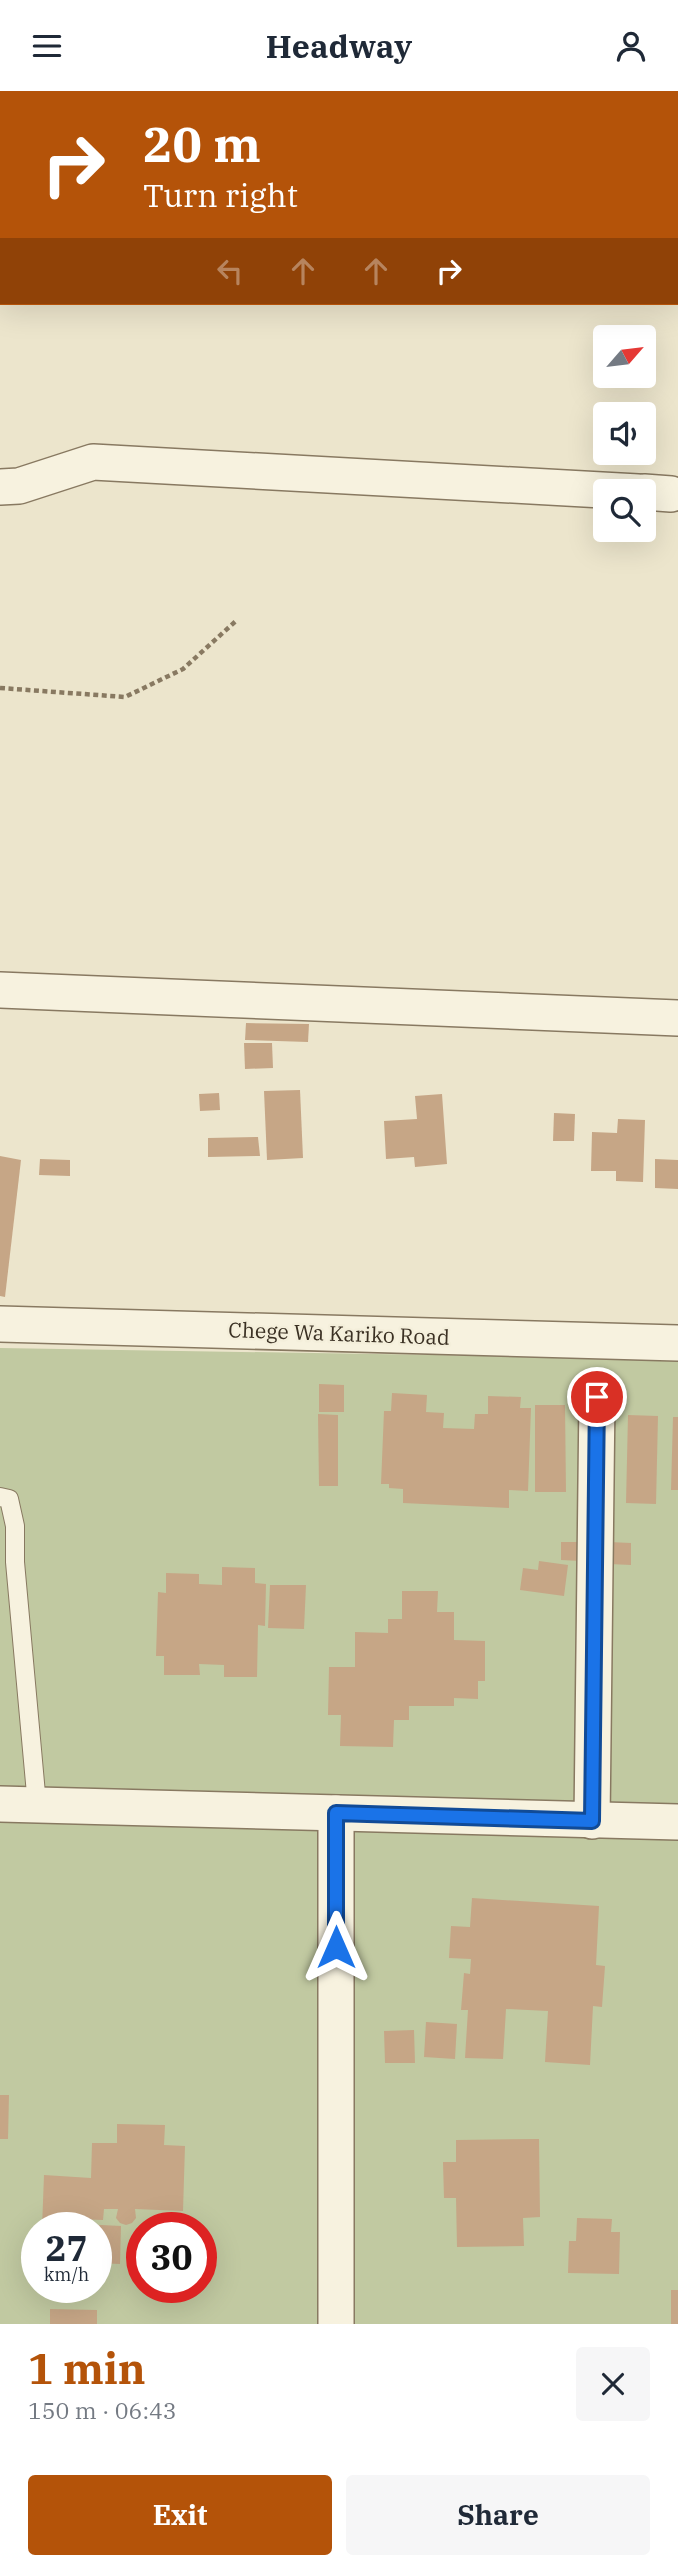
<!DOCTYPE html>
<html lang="en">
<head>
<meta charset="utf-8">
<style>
  :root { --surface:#fff; --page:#f6f6f7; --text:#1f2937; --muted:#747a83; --accent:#b45309 }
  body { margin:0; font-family:"IBM Plex Serif",serif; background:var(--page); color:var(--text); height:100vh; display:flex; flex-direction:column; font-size:26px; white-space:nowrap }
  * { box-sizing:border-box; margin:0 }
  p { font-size:23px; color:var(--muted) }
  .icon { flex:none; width:38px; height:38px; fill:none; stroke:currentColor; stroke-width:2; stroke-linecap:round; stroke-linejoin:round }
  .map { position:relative; height:2233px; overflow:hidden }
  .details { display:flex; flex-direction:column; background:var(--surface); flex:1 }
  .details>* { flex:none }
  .top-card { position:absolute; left:0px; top:0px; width:679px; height:214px; box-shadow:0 7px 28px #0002; background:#b45309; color:#fff; overflow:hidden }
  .needle { width:46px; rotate:62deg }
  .tools { position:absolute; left:593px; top:234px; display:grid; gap:14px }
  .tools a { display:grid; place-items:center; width:63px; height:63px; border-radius:7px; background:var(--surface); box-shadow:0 7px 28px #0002; font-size:35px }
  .speed { position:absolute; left:21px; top:2121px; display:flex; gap:14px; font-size:35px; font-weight:700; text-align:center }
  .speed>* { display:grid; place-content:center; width:91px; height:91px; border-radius:50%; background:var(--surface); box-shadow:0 7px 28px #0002; line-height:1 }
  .speed small { font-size:18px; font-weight:400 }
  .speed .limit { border:10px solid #d22; background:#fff; color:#111 }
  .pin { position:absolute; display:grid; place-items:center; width:60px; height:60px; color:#fff; margin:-30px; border:4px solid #fff; border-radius:50%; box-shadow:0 2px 7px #0007 }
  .me { position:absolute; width:77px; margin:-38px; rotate:0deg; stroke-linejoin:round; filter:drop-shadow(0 0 5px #0008) }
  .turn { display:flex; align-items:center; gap:24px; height:147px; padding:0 28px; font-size:32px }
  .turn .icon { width:91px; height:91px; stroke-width:2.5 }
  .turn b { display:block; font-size:49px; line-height:60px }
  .lanes { display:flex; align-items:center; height:66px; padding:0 28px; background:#0003; justify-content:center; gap:35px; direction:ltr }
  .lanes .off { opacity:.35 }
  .round { display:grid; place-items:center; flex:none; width:74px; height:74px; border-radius:7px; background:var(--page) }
  .overview { display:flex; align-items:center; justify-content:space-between; height:119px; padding:0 28px }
  h1 { font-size:42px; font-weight:800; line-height:52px; color:var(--accent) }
  .action { display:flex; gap:14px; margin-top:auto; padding:14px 28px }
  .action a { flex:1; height:80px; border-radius:7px; background:var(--accent); color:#fff; font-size:28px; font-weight:800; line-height:80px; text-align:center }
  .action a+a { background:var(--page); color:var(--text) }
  header { display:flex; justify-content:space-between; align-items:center; height:91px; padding:0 28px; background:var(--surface); font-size:32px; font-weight:800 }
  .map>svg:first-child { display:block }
  .green { fill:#c1c9a1; fill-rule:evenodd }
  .building { fill:#c6a686 }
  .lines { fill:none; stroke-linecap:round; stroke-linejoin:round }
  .lane-casing { stroke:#887961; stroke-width:20 }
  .street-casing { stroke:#887961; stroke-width:38 }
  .path { stroke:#887961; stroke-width:4.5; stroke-dasharray:5 3.5; stroke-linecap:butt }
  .lane { stroke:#f7f2df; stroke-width:18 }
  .street { stroke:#f7f2df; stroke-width:35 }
  .route-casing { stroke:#114b97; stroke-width:18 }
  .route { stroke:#1a73e8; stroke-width:12 }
  .labels { text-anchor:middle; stroke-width:5; stroke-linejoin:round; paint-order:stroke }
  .street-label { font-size:21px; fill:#3a3023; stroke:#f4efdb }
</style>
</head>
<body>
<header><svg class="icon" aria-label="menu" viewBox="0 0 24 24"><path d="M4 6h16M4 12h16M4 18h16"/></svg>Headway<svg class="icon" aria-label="person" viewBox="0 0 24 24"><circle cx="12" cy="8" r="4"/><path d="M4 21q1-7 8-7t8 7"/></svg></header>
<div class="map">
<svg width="678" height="2233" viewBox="0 0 678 2233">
  <rect width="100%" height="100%" fill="#ece5cc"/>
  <!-- green -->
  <path class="green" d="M0,1257L678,1268V2233H0ZM37,2137H96V2196H37ZM142,2137H201V2196H142Z"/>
  <!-- building -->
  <g class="building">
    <polygon points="246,932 309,933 308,951 245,949"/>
    <polygon points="244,952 272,952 273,977 245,978"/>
    <polygon points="300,999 303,1067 267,1069 264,1000"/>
    <polygon points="219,1002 220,1019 200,1020 199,1003"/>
    <polygon points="442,1003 447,1073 415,1076 414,1066 386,1068 384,1030 417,1028 415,1005"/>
    <polygon points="554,1022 575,1023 574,1050 553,1050"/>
    <polygon points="618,1028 645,1029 643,1091 616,1090 616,1080 591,1080 592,1041 617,1042"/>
    <polygon points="258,1046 260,1065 208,1066 208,1047"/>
    <polygon points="0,1065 21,1069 5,1206 0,1205"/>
    <polygon points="40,1068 70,1069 70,1085 39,1084"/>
    <polygon points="655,1068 678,1069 678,1098 655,1097"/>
    <polygon points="319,1293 344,1294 344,1321 319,1321"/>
    <polygon points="392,1302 427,1304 426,1321 444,1322 443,1337 474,1338 475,1323 488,1323 488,1305 521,1306 520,1317 531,1317 528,1400 509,1399 509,1417 403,1412 403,1398 389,1397 389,1393 381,1393 384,1320 391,1320"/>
    <polygon points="535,1314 565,1314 566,1401 535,1401"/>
    <polygon points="318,1323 338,1324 338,1395 319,1395"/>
    <polygon points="628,1324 658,1325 656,1413 626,1412"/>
    <polygon points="673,1326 678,1326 678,1399 671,1399"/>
    <polygon points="561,1451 582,1451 581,1470 561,1469"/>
    <polygon points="609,1451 631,1452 631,1474 609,1473"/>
    <polygon points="539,1470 568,1474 564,1505 520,1499 523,1477 538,1479"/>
    <polygon points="222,1476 255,1477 255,1492 266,1493 265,1535 258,1534 257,1586 224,1586 224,1574 199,1573 200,1584 164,1584 164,1565 156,1565 158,1501 166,1502 166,1482 199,1483 199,1493 222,1494"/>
    <polygon points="270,1494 306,1494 304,1538 268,1537"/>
    <polygon points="402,1500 438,1500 437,1521 454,1521 454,1549 485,1550 485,1590 478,1590 478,1608 454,1607 454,1615 409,1615 409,1629 394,1629 393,1656 340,1655 341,1624 328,1624 329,1576 355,1576 355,1541 388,1542 388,1528 402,1528"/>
    <polygon points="472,1807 599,1815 596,1874 605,1875 602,1916 593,1915 590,1974 545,1971 548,1920 506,1918 503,1968 465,1967 468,1919 461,1919 464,1882 470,1883 471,1868 449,1867 451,1835 470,1836"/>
    <polygon points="426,1931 457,1933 455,1968 424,1966"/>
    <polygon points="414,1939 415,1972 385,1972 384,1940"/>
    <polygon points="0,2004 9,2004 8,2048 0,2048"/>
    <polygon points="117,2033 165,2034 164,2054 185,2055 183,2120 135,2118 136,2127 132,2132 126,2134 120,2132 116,2127 118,2118 104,2118 103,2129 73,2128 73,2137 42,2137 44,2084 91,2087 92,2052 117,2052"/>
    <polygon points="539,2048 540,2126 523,2127 524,2155 457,2156 456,2107 444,2107 443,2071 456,2071 456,2049"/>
    <polygon points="577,2127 612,2128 611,2141 620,2141 619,2183 568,2182 569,2150 576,2150"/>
    <polygon points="81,2133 121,2135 120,2173 96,2172 96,2137 81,2137"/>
    <rect x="671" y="2199" width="7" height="34"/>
    <polygon points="50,2218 97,2219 97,2233 50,2233"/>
  </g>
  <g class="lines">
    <!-- lane casing -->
    <g class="lane-casing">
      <polyline id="lane" points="0,1406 9,1408 15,1435 15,1471 37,1714"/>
    </g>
    <!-- street casing -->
    <g class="street-casing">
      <g id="street">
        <polyline points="0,396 19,395 93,371 638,401"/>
        <polyline points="644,401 671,403"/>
        <polyline points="0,899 678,927"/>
        <polyline points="0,1233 678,1252"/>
        <polyline points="0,1713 678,1731"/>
        <polyline points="592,1730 597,1306"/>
        <polyline points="336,2233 336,1722"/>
      </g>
    </g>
    <!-- path -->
    <polyline class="path" points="0,597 125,606 183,578 237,529"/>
    <!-- lane -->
    <use href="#lane" class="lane"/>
    <!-- street -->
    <use href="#street" class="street"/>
  </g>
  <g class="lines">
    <!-- route casing -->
    <g class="route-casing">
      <polyline id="route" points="336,1856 336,1722 592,1730 597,1306"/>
    </g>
    <!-- route -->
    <use href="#route" class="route"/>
  </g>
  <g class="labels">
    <!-- street labels -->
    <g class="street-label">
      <text transform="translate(339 1243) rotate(2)" y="7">Chege Wa Kariko Road</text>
    </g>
  </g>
</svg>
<div class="tools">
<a><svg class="needle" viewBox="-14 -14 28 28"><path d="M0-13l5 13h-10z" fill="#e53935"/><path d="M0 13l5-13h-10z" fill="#747a83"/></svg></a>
<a><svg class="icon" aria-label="sound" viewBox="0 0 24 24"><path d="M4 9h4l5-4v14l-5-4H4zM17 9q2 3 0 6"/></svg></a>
<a><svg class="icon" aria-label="search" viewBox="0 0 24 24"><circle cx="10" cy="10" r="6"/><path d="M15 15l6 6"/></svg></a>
</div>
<div class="speed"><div>27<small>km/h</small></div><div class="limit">30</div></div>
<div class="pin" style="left:597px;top:1306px;background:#d93025"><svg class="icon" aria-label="arrive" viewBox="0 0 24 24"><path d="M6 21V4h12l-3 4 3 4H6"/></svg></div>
<svg class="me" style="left:336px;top:1856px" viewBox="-20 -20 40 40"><path d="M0-17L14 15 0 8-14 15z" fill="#1a73e8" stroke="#fff" stroke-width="4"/></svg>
<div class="top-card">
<div class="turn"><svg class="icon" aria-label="right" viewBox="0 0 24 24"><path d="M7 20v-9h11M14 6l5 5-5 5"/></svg><div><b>20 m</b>Turn right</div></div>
<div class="lanes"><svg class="icon off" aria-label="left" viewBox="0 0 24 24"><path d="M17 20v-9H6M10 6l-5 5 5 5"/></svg><svg class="icon off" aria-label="ahead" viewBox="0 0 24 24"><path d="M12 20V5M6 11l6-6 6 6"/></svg><svg class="icon off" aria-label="ahead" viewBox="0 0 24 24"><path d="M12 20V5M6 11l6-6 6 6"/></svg><svg class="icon" aria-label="right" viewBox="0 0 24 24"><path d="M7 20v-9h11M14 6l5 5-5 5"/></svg></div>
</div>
</div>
<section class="details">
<div class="overview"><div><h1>1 min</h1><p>150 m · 06:43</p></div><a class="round"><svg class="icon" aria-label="close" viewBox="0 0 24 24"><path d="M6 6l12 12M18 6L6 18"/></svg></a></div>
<div class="action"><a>Exit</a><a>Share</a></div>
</section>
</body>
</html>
